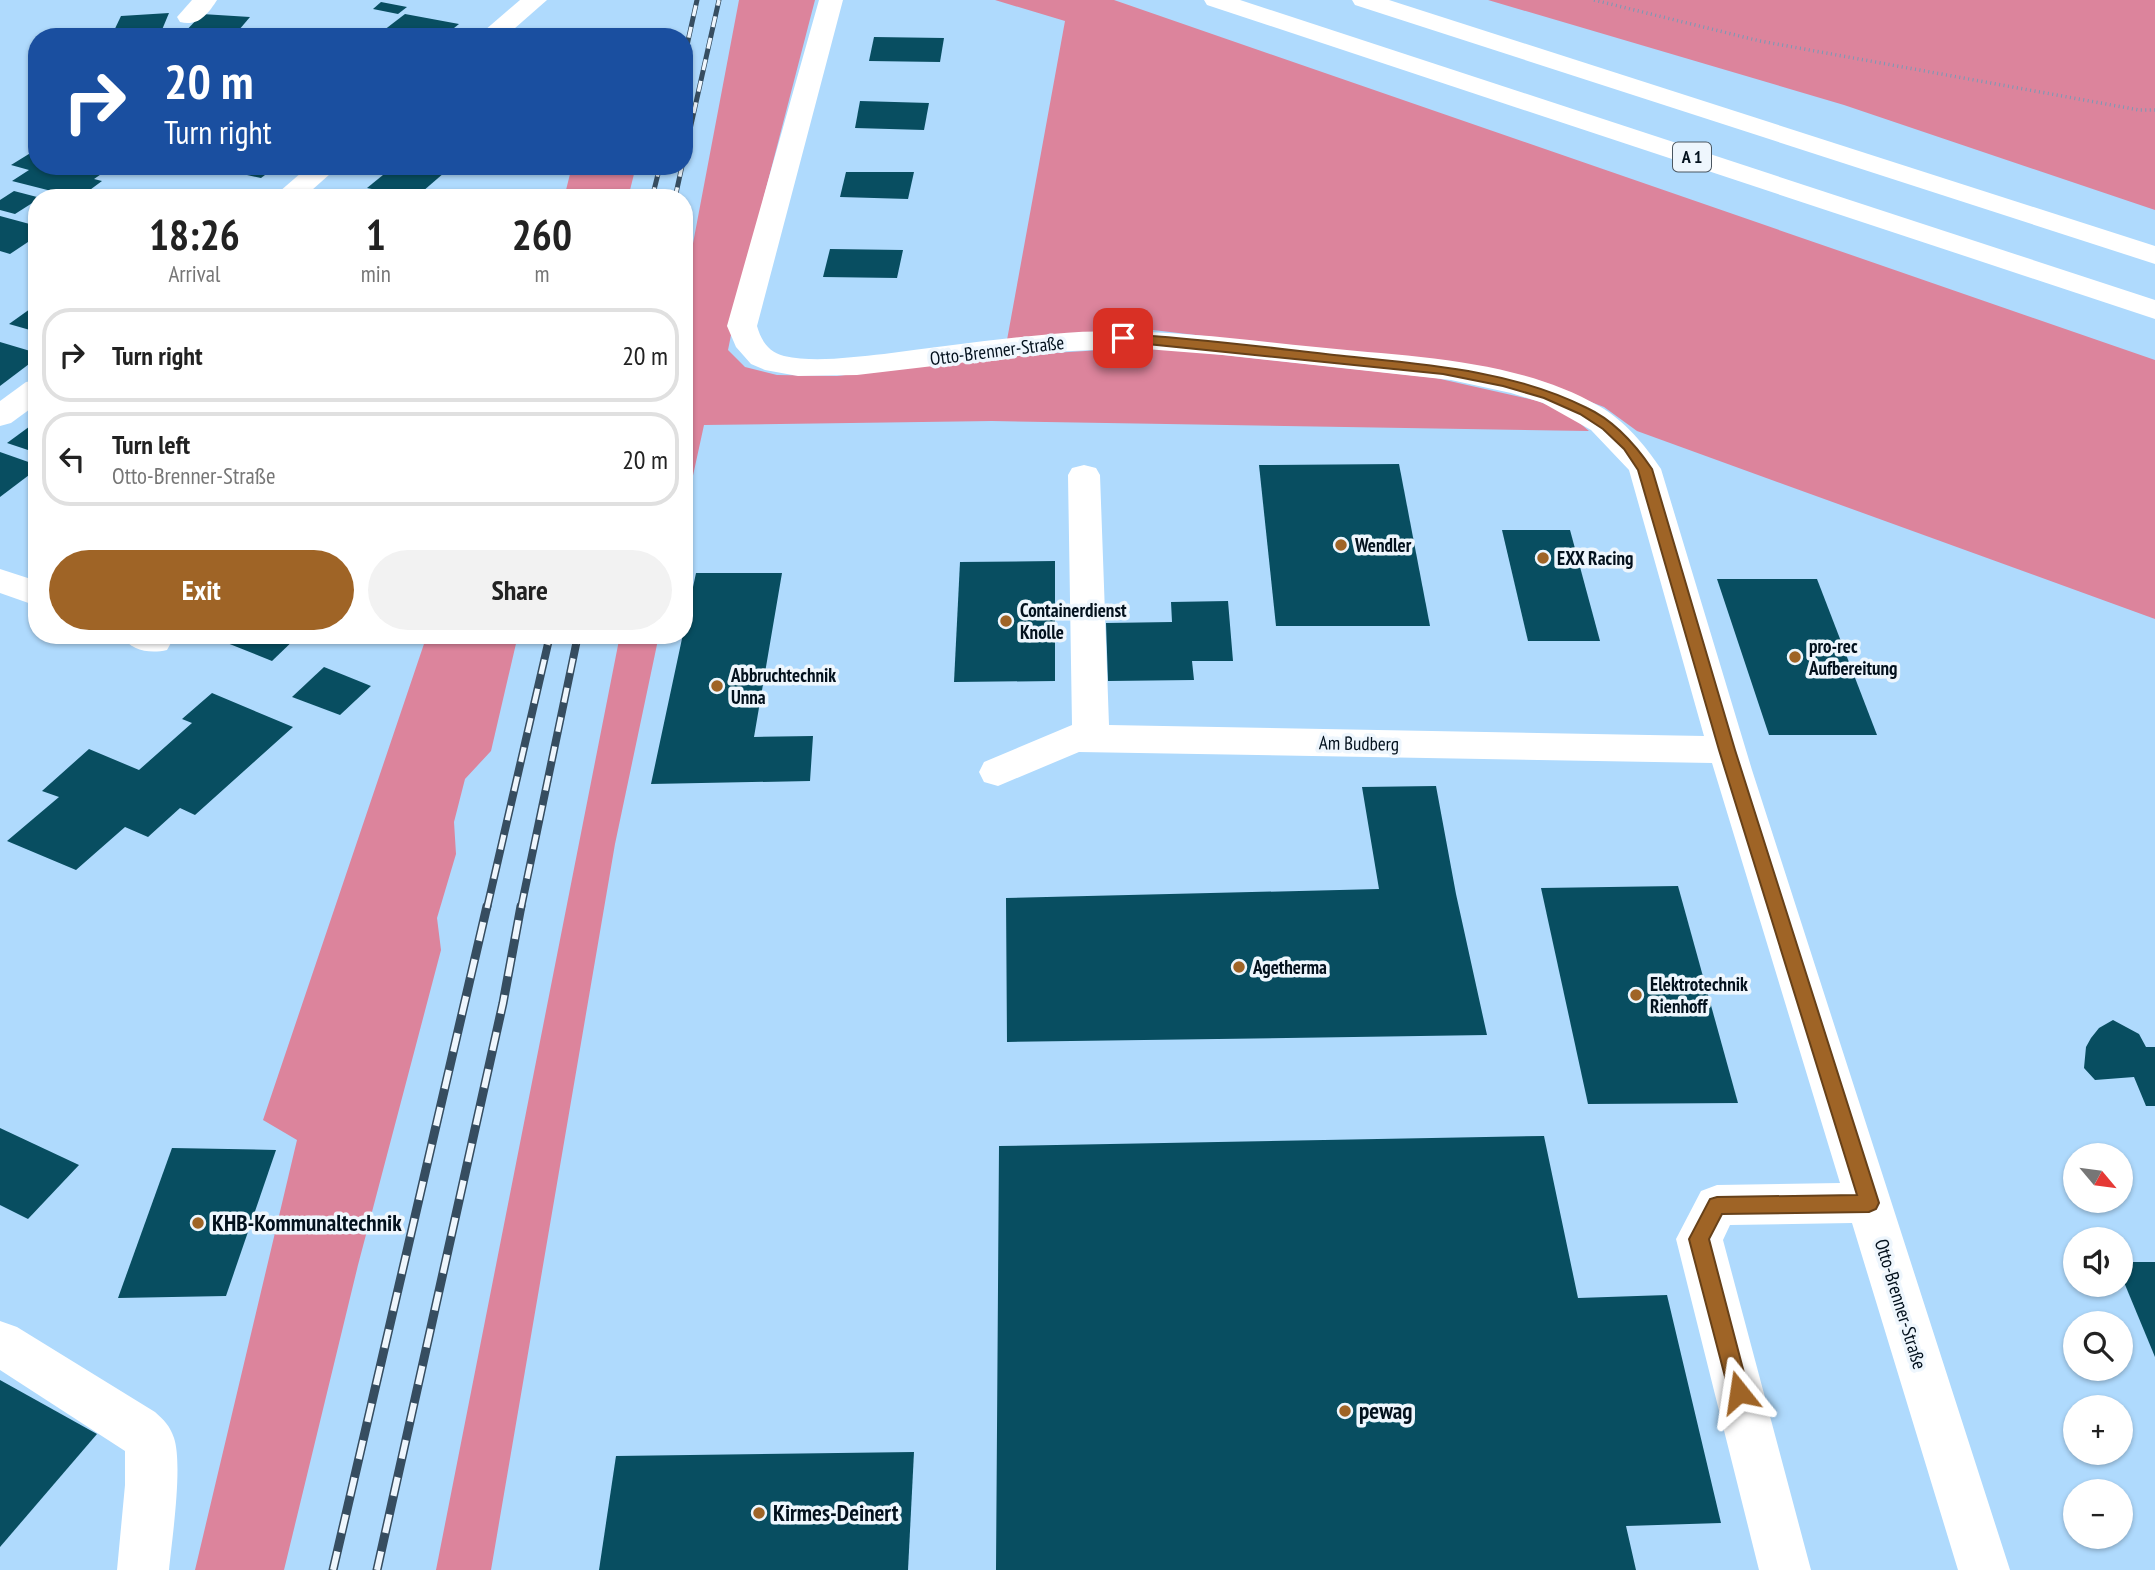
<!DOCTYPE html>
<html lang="en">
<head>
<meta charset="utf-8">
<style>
  :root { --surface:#fff; --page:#f2f2f2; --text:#222; --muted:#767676; --line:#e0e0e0; --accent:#9f6426 }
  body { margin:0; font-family:"PT Sans Narrow",sans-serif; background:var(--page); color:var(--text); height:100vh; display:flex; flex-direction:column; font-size:26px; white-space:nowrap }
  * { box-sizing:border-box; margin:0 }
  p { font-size:23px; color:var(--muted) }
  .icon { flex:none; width:38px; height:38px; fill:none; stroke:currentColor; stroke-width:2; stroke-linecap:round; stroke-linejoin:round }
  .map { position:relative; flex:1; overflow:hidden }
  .drawer { position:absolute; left:28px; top:189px; width:665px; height:455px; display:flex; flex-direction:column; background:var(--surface); border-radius:28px; box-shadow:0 2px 5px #0004 }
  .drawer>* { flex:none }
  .hud { position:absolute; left:28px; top:28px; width:665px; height:147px; border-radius:28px; box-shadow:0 2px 5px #0004; background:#1a4fa0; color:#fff; overflow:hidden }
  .needle { width:46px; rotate:119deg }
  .buttons { position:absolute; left:2063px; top:1143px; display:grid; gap:14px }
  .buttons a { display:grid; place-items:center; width:70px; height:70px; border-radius:50%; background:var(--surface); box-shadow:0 2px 5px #0004; font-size:35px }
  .pin { position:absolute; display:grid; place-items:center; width:60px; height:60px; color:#fff; margin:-30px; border-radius:14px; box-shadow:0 4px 10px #0006 }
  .me { position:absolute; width:77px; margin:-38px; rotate:345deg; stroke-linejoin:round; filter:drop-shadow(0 0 5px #0008) }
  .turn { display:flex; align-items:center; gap:24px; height:147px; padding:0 21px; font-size:32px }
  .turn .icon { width:91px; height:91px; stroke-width:2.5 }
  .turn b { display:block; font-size:49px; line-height:60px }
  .eta { display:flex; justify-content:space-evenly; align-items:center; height:119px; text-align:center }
  .eta b { font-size:42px; font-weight:700; line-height:49px }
  .action { display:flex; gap:14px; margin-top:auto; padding:14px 21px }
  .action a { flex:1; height:80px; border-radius:42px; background:var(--accent); color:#fff; font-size:28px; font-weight:700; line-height:80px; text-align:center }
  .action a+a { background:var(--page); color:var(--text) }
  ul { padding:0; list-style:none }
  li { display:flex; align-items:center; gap:21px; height:94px; margin:0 14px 10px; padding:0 7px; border:4px solid var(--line); border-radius:28px }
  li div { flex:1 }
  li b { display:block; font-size:26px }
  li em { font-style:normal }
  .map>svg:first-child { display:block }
  .green { fill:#dc849c }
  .building { fill:#084e61 }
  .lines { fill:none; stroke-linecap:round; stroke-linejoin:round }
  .path { stroke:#789ab6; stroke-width:3.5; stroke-dasharray:1 3.5; stroke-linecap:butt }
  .minor { fill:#fff; fill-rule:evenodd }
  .highway { fill:#fff; fill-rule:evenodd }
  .rail-far2-casing { stroke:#364d60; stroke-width:5 }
  .rail-far1-casing { stroke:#364d60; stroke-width:8 }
  .rail-casing { stroke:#364d60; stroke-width:9 }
  .rail-far2 { stroke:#eef6fd; stroke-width:3.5; stroke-dasharray:11; stroke-linecap:butt }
  .rail-far1 { stroke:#eef6fd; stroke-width:5; stroke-dasharray:15; stroke-linecap:butt }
  .rail { stroke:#eef6fd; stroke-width:6; stroke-dasharray:19; stroke-linecap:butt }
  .route { fill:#9f6426; stroke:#674119; stroke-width:2 }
  .poi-dot { fill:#9f6426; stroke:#eef6fd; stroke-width:2.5 }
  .labels { text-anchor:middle; stroke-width:7; stroke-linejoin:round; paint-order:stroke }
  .shield { fill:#eef6fd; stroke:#4a5660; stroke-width:2 }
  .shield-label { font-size:18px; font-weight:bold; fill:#03111d }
  .street-label { font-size:19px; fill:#03111d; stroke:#eef6fd }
  .poi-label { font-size:19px; font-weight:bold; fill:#03111d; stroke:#eef6fd; text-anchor:start }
  .near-poi-label { font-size:23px; font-weight:bold; fill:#03111d; stroke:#eef6fd; text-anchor:start }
</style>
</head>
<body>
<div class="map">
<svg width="2155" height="1570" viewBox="0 0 2155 1570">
  <rect width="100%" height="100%" fill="#afdafd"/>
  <!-- green -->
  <g class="green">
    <polygon points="739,0 815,0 741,285 728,350 745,367 777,375 837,376 1004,356 1151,347 1436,378 1538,401 1569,414 1589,431 992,421 704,425 684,517 684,291"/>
    <polygon points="995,0 1114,0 2155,360 2155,619 1637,431 1604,407 1554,388 1442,364 1153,330 1075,333 1007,340 1065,21"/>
    <polygon points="1488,0 2155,0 2155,210 1844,105"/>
    <polygon points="572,166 636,166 628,198 564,198"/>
    <polygon points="427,635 518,635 491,751 465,779 454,822 456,854 437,918 441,950 358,1265 284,1570 195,1570 297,1140 263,1120"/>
    <polygon points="620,635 659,635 615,844 491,1570 436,1570"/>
  </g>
  <!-- building -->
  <g class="building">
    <polygon points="381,2 407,7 398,14 373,9"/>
    <polygon points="169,13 159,37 111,37 121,16"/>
    <polygon points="202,14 250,17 233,37 180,37"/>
    <polygon points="405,14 459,24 443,37 375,37"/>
    <polygon points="874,37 944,38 940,62 869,61"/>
    <polygon points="860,101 929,103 924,130 855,128"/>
    <polygon points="37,149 37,166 113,166 94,179 102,181 79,198 12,181 29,170 11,165"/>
    <polygon points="224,166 277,166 261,178 220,169"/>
    <polygon points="394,166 452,166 415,198 367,188"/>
    <polygon points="846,172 914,172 908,199 840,197"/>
    <polygon points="14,191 37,197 37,200 15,214 0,210 0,200"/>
    <polygon points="0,216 37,226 37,236 10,254 0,251"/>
    <polygon points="830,249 903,250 897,278 823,277"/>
    <polygon points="37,304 37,332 9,324"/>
    <polygon points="0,342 37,353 37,358 0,386"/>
    <polygon points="37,421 37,453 7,443"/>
    <polygon points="0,452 37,465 37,469 0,497"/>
    <polygon points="1399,464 1430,626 1276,626 1259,465"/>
    <polygon points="1502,530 1570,530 1600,641 1528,641"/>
    <polygon points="1055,561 1055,681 954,682 960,562"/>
    <polygon points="696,573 782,573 754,737 813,736 810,781 651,784"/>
    <polygon points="1717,579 1817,579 1877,735 1769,735"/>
    <polygon points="1228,601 1233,661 1192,661 1194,680 1108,681 1106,623 1172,622 1171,602"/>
    <polygon points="207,635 299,635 272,661"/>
    <polygon points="324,667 371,686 340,715 292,697"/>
    <polygon points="212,693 293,727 195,815 180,808 148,837 125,827 76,870 7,841 59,797 42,791 89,749 139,770 192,723 182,719"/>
    <polygon points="1436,786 1456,894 1487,1035 1007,1042 1006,898 1379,889 1362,787"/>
    <polygon points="1678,886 1738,1103 1588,1104 1541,888"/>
    <polygon points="2113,1020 2139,1034 2146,1047 2155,1047 2155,1106 2146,1106 2134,1077 2095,1080 2084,1068 2086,1047 2091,1038 2099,1028"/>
    <polygon points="0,1128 79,1165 28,1219 0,1205"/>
    <polygon points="1544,1136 1578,1298 1667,1295 1721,1523 1626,1526 1636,1570 996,1570 999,1146"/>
    <polygon points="172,1148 276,1150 226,1296 118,1298"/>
    <polygon points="2121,1262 2155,1262 2155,1357 2121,1275"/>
    <polygon points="0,1380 97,1434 0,1547"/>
    <polygon points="914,1452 908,1570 599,1570 616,1456"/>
  </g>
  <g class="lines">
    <!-- path -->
    <polyline class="path" points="1594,0 1760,41 2139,110 2155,110"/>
    <!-- minor -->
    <g class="minor">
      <path d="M192,0H217C208,14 198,27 180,22L177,17Z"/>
      <polygon points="520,0 547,0 505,37 477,37"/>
      <path d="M819,0H843L757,326C761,340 768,352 784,356C815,363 852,357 884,354C940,347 996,339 1052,334C1141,326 1227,338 1316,347C1409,357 1515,358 1599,406C1624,420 1645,445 1661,469L1752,770L2010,1570H1958L1852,1223L1730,1225L1723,1240L1811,1570H1759L1676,1239L1701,1191L1717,1185L1840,1183L1712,763L1079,752L998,786L984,782L979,772L984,762L1072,725L1068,475L1072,468L1084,465L1096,468L1100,475L1109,725L1704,736L1629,470L1591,430L1543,403L1511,393L1451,380L1222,355L1133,348L1052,352L857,375L798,376L765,370L751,364L736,347L727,326Z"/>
      <polygon points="309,166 339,166 303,198 272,198"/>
      <polygon points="37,380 37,404 11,423 0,426 0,401 26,382"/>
      <polygon points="0,569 37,581 37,606 0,593"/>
      <path d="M121,635H168L172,641L167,650C150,654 131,651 121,635Z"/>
      <path d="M0,1321L17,1327L155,1412C164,1420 170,1426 174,1438C183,1465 172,1539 169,1570H117L125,1485V1451L0,1370Z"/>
    </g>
    <!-- highway -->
    <g class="highway">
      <polygon points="1204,0 1240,0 2155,300 2155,319 1207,5"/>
      <polygon points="1352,0 1389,0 2155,246 2155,264 1355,5"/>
    </g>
    <!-- rail-far2 casing -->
    <g class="rail-far2-casing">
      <g id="rail-far2">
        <polyline points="684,59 697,0"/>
        <polyline points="684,156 719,0"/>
        <polyline points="652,198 660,166"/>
        <polyline points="675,198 682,166"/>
      </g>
    </g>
    <!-- rail-far1 casing -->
    <g class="rail-far1-casing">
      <g id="rail-far1">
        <polyline points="487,908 550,635"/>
        <polyline points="521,908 578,635"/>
      </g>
    </g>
    <!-- rail casing -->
    <g class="rail-casing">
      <g id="rail">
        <polyline points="333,1570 487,906"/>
        <polyline points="377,1570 503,1003 521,906"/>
      </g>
    </g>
    <!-- rail-far2 -->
    <use href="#rail-far2" class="rail-far2"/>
    <!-- rail-far1 -->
    <use href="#rail-far1" class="rail-far1"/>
    <!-- rail -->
    <use href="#rail" class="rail"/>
  </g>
  <!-- route -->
  <path class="route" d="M1123,334C1194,338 1264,347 1334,355C1419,364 1510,369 1587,408C1615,421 1635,444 1652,469L1735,750L1879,1203L1876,1209L1869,1212L1722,1214L1709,1239L1749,1392L1746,1399L1739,1401L1732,1399L1729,1392L1689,1239L1710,1199L1717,1197L1857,1195L1719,750L1638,470L1624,449L1603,429L1580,414L1544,398L1503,386L1443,374L1118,341L1117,338Z"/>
  <!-- markers -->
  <g class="poi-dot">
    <circle cx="1341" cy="545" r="7"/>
    <circle cx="1543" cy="558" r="7"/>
    <circle cx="1006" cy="621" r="7"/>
    <circle cx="1795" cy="657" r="7"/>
    <circle cx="717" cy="686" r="7"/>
    <circle cx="1239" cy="967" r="7"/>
    <circle cx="1636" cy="995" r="7"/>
    <circle cx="198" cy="1223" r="7"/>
    <circle cx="1345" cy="1411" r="7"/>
    <circle cx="759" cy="1513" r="7"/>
  </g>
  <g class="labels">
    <!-- shield labels -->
    <rect class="shield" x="1673" y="142.5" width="38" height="29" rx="5"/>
    <g class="shield-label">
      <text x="1692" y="163">A 1</text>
    </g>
    <!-- street labels -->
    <g class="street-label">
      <text transform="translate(997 350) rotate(-7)" y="7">Otto-Brenner-Straße</text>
      <text transform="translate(1359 743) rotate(1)" y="7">Am Budberg</text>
      <text transform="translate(1901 1304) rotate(73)" y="7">Otto-Brenner-Straße</text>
    </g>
    <!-- poi labels -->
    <g class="poi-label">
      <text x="1355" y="552">Wendler</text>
      <text x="1557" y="565">EXX Racing</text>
      <text x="1020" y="617">Containerdienst<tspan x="1020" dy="22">Knolle</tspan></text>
      <text x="1809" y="653">pro-rec<tspan x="1809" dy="22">Aufbereitung</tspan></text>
      <text x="731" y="682">Abbruchtechnik<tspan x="731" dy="22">Unna</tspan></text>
      <text x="1253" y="974">Agetherma</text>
      <text x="1650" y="991">Elektrotechnik<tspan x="1650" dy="22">Rienhoff</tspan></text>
    </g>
    <!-- near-poi labels -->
    <g class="near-poi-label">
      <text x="212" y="1231">KHB-Kommunaltechnik</text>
      <text x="1359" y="1419">pewag</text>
      <text x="773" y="1521">Kirmes-Deinert</text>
    </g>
  </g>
</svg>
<div class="buttons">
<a><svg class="needle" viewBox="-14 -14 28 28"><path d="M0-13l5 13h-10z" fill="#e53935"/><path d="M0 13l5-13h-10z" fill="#767676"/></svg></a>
<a><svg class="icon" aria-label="sound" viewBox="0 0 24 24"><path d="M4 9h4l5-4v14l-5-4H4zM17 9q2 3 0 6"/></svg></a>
<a><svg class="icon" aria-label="search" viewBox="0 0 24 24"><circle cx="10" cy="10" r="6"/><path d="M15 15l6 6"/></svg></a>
<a>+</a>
<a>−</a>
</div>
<div class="pin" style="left:1123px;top:338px;background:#d93025"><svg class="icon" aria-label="arrive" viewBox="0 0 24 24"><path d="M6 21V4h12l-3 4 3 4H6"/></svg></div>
<svg class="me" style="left:1739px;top:1392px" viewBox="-20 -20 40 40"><path d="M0-17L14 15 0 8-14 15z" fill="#9f6426" stroke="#fff" stroke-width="4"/></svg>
<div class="hud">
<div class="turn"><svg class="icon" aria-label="right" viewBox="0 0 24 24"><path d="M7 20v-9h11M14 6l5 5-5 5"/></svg><div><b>20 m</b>Turn right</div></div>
</div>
<section class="drawer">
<div class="eta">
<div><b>18:26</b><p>Arrival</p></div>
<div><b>1</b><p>min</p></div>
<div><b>260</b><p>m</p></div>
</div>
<ul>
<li><svg class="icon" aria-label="right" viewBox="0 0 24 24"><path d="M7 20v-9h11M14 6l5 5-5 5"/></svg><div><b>Turn right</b></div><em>20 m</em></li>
<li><svg class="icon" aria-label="left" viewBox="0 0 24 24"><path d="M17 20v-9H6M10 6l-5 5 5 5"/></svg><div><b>Turn left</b><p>Otto-Brenner-Straße</p></div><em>20 m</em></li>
</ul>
<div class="action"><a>Exit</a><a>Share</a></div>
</section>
</div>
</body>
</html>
